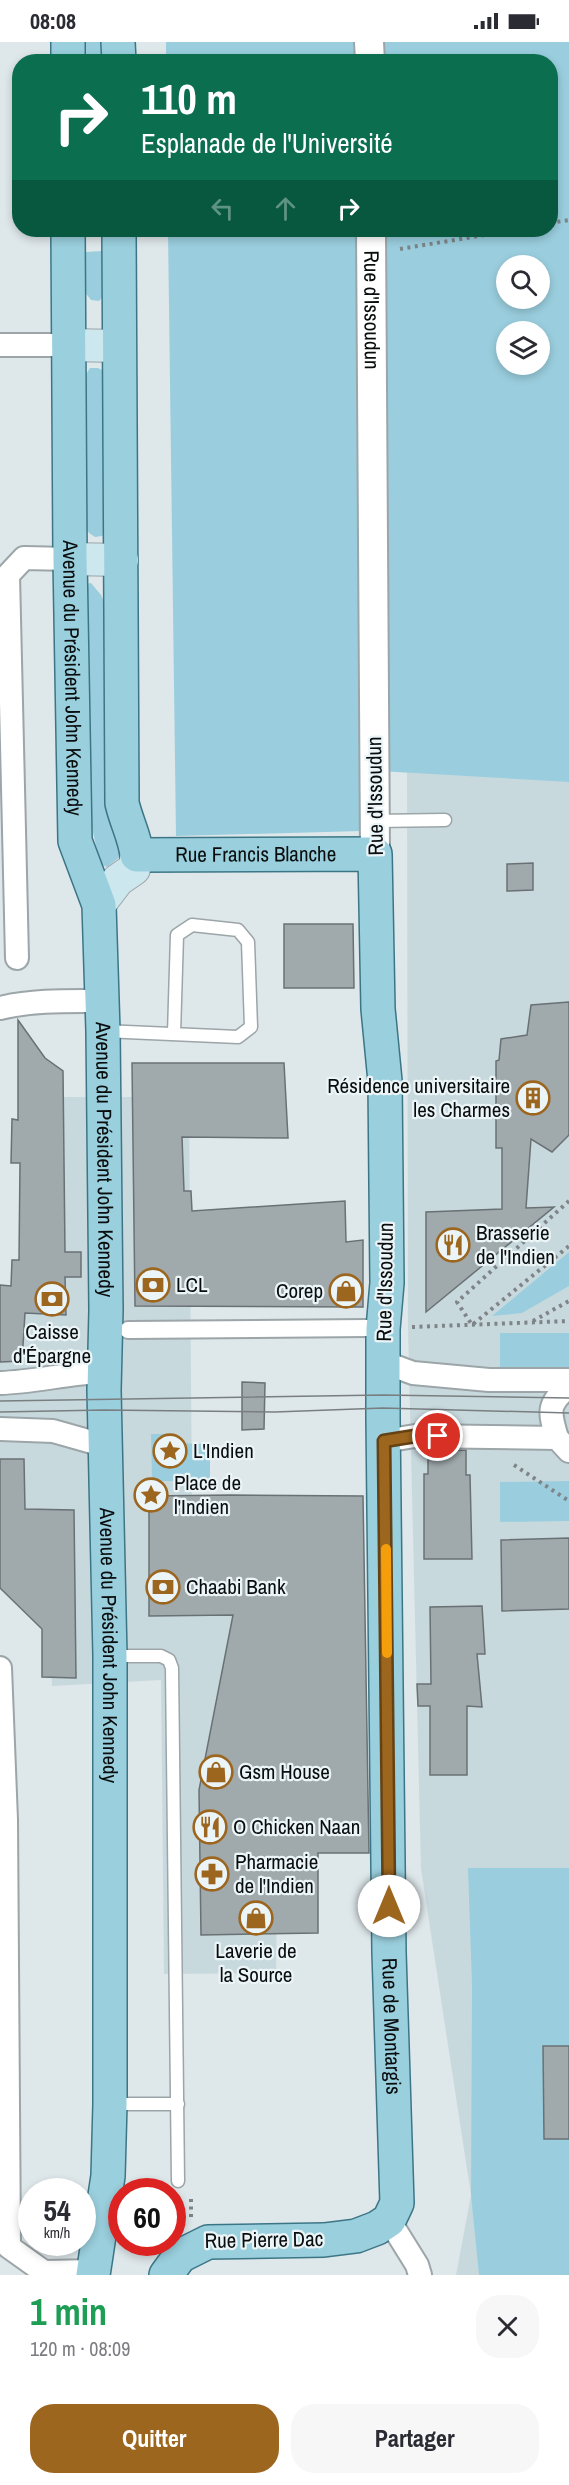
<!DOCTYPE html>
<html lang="fr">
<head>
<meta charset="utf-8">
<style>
  :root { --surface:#fff; --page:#f7f7f7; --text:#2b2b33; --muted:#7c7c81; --accent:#9c661f }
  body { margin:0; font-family:"Archivo Narrow",sans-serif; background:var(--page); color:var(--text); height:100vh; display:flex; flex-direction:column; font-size:22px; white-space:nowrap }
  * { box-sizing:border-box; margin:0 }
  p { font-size:20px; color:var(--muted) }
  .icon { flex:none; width:33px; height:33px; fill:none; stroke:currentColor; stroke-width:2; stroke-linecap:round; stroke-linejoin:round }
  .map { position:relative; height:2233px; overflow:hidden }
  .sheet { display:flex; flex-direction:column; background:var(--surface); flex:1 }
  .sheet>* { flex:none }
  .hud { position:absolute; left:12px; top:12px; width:546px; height:183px; border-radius:24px; box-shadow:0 3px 9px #0003; background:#0b6e4f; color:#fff; overflow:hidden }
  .tools { position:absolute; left:496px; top:213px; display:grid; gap:12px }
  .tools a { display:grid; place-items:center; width:54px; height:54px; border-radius:50%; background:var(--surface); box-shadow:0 3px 9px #0003; font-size:30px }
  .speed { position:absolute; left:18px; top:2136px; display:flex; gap:12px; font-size:30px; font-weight:700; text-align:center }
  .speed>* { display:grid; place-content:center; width:78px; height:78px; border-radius:50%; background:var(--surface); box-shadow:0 3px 9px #0003; line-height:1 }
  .speed small { font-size:15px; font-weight:400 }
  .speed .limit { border:9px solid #d22; background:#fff; color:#111 }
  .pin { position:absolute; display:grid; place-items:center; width:51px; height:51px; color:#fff; margin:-26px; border:3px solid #fff; border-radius:50%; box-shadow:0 2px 6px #0007 }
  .me { position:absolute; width:66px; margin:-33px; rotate:0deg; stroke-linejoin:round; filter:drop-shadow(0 0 4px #0008) }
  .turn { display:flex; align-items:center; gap:21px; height:126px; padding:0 30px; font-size:27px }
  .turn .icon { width:78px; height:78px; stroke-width:2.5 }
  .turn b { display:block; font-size:42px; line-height:51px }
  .lanes { display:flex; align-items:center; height:57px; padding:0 30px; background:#0003; justify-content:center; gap:30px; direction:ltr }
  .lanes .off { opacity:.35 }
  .round { display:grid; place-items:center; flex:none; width:63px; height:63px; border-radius:24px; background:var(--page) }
  .overview { display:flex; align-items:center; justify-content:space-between; height:102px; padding:0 30px }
  h1 { font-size:36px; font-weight:700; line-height:45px; color:#1e9e55 }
  .primary-button { display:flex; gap:12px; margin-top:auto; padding:12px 30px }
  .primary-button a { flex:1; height:69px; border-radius:24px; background:var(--accent); color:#fff; font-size:24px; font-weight:700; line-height:69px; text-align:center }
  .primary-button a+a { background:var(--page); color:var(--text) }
  .status { display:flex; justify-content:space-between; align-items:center; height:42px; padding:0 30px; background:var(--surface); direction:ltr }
  .status svg { height:16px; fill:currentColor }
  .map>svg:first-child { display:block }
  .built { fill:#c8d9de; fill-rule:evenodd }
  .green { fill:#9acede; fill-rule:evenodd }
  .building { fill:#a0a9ac; stroke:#697174; stroke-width:1.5 }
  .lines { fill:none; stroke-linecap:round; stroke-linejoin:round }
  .service-casing { stroke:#9ca5a8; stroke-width:15 }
  .pedestrian-casing { stroke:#9ca5a8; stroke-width:20 }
  .minor-casing { stroke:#9ca5a8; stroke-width:26 }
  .tertiary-casing { stroke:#9ca5a8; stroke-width:32 }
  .secondary-casing { stroke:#9ca5a8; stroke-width:34 }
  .primary-casing { stroke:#3c7686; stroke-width:36 }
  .path { stroke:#7e8487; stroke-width:4; stroke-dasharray:3 4.5; stroke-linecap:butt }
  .service { stroke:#fff; stroke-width:12 }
  .pedestrian { stroke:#fff; stroke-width:16 }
  .minor { stroke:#fff; stroke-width:22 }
  .tertiary { stroke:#fff; stroke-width:28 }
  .secondary { stroke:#cde7ee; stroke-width:32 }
  .primary { stroke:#9acfdd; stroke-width:33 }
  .tram { stroke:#797f81; stroke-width:1.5 }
  .route-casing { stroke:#654214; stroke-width:15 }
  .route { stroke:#9c661f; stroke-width:10 }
  .slow { stroke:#f59e0b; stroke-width:10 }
  .labels { text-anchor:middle; stroke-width:4.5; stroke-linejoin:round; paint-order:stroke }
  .street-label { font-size:21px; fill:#0a0d0e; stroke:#ebf4f7 }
  .poi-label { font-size:21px; fill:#0a0d0e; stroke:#ebf4f7; text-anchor:start }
</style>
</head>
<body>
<div class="status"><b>08:08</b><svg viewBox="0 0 49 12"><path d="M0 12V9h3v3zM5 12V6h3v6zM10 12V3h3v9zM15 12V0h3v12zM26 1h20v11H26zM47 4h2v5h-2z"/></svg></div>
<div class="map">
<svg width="569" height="2233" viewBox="0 0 569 2233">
  <rect width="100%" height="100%" fill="#dee7ea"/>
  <!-- built -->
  <g class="built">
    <path d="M569,0V2233H456L471,2153L421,1827L408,1285L406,188H550V20ZM507,224H540V256H507ZM507,290H540V322H507Z"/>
    <polygon points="54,1055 189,1055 192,1473 281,1564 276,1931 164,1932 161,1638 52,1644 47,1508 0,1471 0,1273 58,1229"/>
  </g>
  <!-- green -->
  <g class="green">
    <rect x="81" y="0" width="22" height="19"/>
    <path d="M166,0H569V740L362,728L361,789L176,794L168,188H550V20L166,19ZM507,224H540V256H507ZM507,290H540V322H507Z"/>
    <polygon points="103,209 104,253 99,259 91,258 84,249 85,210"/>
    <polygon points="90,326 98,326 104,329 110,485 102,494 95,495 89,491 84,483 82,339"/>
    <polygon points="91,541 101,553 108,568 125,811 107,825 100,822 88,767 86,542"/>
    <polygon points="569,1210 569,1244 522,1271 492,1274"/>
    <polygon points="500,1291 569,1291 569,1330 500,1331"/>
    <polygon points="151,1392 172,1392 173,1401 210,1402 210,1439 152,1439"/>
    <polygon points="569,1439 569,1479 500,1480 500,1440"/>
    <polygon points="468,1826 569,1826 569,2233 479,2233 471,2153 472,1943"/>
  </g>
  <!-- building -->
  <g class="building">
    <polygon points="533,821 533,848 507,849 507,822"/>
    <polygon points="284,882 353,882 354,946 284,946"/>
    <polygon points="569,960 569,1093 552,1110 531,1097 526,1166 554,1165 426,1270 426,1170 502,1167 502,1106 496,1106 496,1019 499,1018 501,997 527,993 531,963"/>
    <polygon points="18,978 45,1016 63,1029 65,1210 81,1210 81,1235 65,1235 66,1273 25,1271 22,1319 0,1320 0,1243 11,1244 12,1218 19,1218 20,1121 11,1121 12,1077 18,1078"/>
    <polygon points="132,1021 284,1021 288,1096 182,1095 184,1149 191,1149 192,1169 345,1159 346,1200 363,1198 363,1265 135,1264"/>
    <polygon points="242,1340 265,1341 264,1387 242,1388"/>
    <polygon points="466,1408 466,1433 470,1433 472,1517 424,1517 424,1432 428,1432 428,1410"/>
    <polygon points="0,1417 24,1417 25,1467 74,1468 76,1636 42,1635 42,1587 0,1546"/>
    <polygon points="231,1453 363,1454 369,1811 318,1811 318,1891 201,1893 199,1748 233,1573 149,1574 149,1454"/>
    <polygon points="569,1496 569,1567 502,1569 501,1498"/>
    <polygon points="482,1564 485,1612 477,1612 482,1665 467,1664 467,1733 430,1733 430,1664 418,1664 417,1642 431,1642 430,1565"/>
    <polygon points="543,2004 569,2004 569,2097 544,2097"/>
  </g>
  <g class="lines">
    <!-- service casing -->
    <g class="service-casing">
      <g id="service">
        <polyline points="375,779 445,778"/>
        <polyline points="104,989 238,995 251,985 248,900 238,888 192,883 177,893 174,992"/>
        <polyline points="111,1614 161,1614 169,1618 172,1626 178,2139"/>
        <polyline points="111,2062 178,2062"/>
      </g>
    </g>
    <!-- pedestrian casing -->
    <g class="pedestrian-casing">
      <polyline id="pedestrian" points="128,1288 368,1286"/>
    </g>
    <!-- minor casing -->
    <g class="minor-casing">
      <g id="minor">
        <polyline points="0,303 68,303"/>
        <polyline points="17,916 8,533 24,516 70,517"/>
        <path d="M0,966C33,958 67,959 101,959"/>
        <polyline points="383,1320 413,1331 489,1338 569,1338"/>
        <path d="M0,1341C35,1340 68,1331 103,1330"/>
        <polyline points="0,1387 53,1389 106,1404"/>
        <path d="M557,1396C549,1369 547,1363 569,1344"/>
        <polyline points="384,1399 415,1394 557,1396 569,1409"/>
        <polyline points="0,1626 6,1778 9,2205 44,2230 94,2229"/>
        <polyline points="389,2178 417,2223 420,2233"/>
      </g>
    </g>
    <!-- tertiary casing -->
    <g class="tertiary-casing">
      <g id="tertiary">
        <polyline points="369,0 370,20"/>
        <path id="s1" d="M371,188L375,812"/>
      </g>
    </g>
    <!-- secondary casing -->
    <g class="secondary-casing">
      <g id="secondary">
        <polyline points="68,303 120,304"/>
        <polyline points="70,517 122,518"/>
        <polyline points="99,863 118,838 134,827 137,813"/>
      </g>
    </g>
    <!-- primary casing -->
    <g class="primary-casing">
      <g id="primary">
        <polyline points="118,0 119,20"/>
        <polyline points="68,20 68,0"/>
        <path id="s2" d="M68,188L70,517L75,799L99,863L103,989L106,1268L104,1348L110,1614V2062L108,2134L93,2233"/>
        <path id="s3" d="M119,188L122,761C126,779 135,795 137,813L375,812L378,967L385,1039L387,1241L383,1287V1376L389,1910L397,2161L389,2178L377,2186L356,2194L324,2198L208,2200L180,2214L166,2233"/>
      </g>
    </g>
    <!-- path -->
    <g class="path">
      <polyline points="550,181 569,178"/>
      <polyline points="400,207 515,188"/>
      <polyline points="569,1159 457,1260 472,1283 569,1204"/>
      <polyline points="533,1279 569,1259"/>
      <polyline points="412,1285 569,1279"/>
      <polyline points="514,1423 569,1459"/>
      <polyline points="191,2175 191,2155"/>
    </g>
    <!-- service -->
    <use href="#service" class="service"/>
    <!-- pedestrian -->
    <use href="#pedestrian" class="pedestrian"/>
    <!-- minor -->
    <use href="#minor" class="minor"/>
    <!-- tertiary -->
    <use href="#tertiary" class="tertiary"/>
    <!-- secondary -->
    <use href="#secondary" class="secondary"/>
    <!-- primary -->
    <use href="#primary" class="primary"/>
    <!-- tram -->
    <g class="tram">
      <polyline points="0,1359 383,1353 569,1356"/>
      <polyline points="0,1370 104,1368 275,1370 383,1366 569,1371"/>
    </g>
  </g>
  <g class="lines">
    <!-- route casing -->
    <g class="route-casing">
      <polyline id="route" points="389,1864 384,1399 415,1394 438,1394"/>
    </g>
    <!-- route -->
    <use href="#route" class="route"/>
    <!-- slow -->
    <polyline class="slow" points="386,1507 387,1611"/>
  </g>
  <!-- icons -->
  <defs>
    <g id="building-ring" transform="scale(1.725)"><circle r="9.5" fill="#ebf4f7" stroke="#9c661f" stroke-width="1.5"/><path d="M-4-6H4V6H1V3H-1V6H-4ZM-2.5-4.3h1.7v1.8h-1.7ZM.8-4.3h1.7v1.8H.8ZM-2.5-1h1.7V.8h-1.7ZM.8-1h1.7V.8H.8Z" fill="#9c661f"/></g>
    <g id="restaurant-ring" transform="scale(1.725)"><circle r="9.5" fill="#ebf4f7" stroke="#9c661f" stroke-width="1.5"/><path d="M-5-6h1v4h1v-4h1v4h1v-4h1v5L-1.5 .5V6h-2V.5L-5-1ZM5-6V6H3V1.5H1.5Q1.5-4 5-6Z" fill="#9c661f"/></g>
    <g id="bank-ring" transform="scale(1.725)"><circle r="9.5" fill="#ebf4f7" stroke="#9c661f" stroke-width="1.5"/><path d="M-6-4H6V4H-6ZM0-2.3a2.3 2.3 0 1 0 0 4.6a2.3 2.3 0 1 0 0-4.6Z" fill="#9c661f"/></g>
    <g id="shop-ring" transform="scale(1.725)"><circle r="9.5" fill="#ebf4f7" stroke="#9c661f" stroke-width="1.5"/><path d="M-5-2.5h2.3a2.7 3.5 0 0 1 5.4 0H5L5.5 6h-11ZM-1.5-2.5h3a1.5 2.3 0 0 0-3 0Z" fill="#9c661f"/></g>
    <g id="sight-ring" transform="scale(1.725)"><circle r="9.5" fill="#ebf4f7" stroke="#9c661f" stroke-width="1.5"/><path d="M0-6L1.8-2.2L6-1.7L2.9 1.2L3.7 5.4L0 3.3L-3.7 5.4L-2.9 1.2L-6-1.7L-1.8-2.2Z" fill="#9c661f"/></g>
    <g id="pharmacy-ring" transform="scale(1.725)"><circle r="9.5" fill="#ebf4f7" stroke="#9c661f" stroke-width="1.5"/><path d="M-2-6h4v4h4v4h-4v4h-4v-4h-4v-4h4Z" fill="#9c661f"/></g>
  </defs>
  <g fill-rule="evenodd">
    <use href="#building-ring" x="533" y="1056"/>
    <use href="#restaurant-ring" x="453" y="1203"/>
    <use href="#bank-ring" x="153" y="1243"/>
    <use href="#shop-ring" x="346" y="1249"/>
    <use href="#bank-ring" x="52" y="1257"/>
    <use href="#sight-ring" x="170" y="1409"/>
    <use href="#sight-ring" x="151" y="1453"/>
    <use href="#bank-ring" x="163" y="1545"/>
    <use href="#shop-ring" x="216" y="1730"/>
    <use href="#restaurant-ring" x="210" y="1785"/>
    <use href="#pharmacy-ring" x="212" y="1832"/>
    <use href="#shop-ring" x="256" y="1876"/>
  </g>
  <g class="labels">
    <!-- street labels -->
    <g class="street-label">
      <text dy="7" stroke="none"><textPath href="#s1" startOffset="80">Rue d'Issoudun</textPath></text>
      <text dy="7" stroke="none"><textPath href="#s2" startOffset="448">Avenue du Président John Kennedy</textPath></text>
      <text transform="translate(375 754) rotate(-91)" y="7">Rue d'Issoudun</text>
      <text dy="7" stroke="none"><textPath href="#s3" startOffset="746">Rue Francis Blanche</textPath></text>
      <text dy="7" stroke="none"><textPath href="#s2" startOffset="934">Avenue du Président John Kennedy</textPath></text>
      <text transform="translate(385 1240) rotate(-89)" y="7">Rue d'Issoudun</text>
      <text dy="7" stroke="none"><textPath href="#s2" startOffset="1420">Avenue du Président John Kennedy</textPath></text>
      <text dy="7" stroke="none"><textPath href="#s3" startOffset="2038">Rue de Montargis</textPath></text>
      <text transform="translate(264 2198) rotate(-1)" y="7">Rue Pierre Dac</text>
    </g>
    <!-- poi labels -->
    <g class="poi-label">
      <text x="510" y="1051" text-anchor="end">Résidence universitaire<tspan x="510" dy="24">les Charmes</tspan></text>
      <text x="476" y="1198">Brasserie<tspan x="476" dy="24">de l'Indien</tspan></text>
      <text x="176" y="1250">LCL</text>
      <text x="323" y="1256" text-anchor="end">Corep</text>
      <text x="52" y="1297" text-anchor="middle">Caisse<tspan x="52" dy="24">d'Épargne</tspan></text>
      <text x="193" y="1416">L'Indien</text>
      <text x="174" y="1448">Place de<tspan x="174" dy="24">l'Indien</tspan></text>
      <text x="186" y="1552">Chaabi Bank</text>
      <text x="239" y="1737">Gsm House</text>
      <text x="233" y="1792">O Chicken Naan</text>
      <text x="235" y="1827">Pharmacie<tspan x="235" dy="24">de l'Indien</tspan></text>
      <text x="256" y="1916" text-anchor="middle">Laverie de<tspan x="256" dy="24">la Source</tspan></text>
    </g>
  </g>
</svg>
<div class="tools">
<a><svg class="icon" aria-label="search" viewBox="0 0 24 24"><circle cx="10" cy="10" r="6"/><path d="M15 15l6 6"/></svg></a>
<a><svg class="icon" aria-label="layers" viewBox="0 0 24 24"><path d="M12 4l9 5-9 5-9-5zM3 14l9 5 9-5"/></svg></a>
</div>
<div class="speed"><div>54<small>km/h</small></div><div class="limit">60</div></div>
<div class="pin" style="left:438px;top:1394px;background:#d93025"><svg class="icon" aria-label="arrive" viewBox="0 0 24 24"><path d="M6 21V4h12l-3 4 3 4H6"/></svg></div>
<svg class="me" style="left:389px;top:1864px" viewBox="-20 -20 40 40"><circle r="19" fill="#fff"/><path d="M0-13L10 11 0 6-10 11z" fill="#9c661f"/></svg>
<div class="hud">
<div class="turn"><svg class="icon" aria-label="right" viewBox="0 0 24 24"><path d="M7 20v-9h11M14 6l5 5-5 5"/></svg><div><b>110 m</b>Esplanade de l'Université</div></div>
<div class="lanes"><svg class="icon off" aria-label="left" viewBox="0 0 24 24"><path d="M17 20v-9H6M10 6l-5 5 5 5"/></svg><svg class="icon off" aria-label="ahead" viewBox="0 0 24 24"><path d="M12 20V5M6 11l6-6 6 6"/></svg><svg class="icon" aria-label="right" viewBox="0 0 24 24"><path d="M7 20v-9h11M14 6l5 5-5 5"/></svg></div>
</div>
</div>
<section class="sheet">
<div class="overview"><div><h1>1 min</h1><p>120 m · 08:09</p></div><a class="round"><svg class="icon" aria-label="close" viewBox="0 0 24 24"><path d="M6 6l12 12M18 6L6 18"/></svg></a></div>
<div class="primary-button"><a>Quitter</a><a>Partager</a></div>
</section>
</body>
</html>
